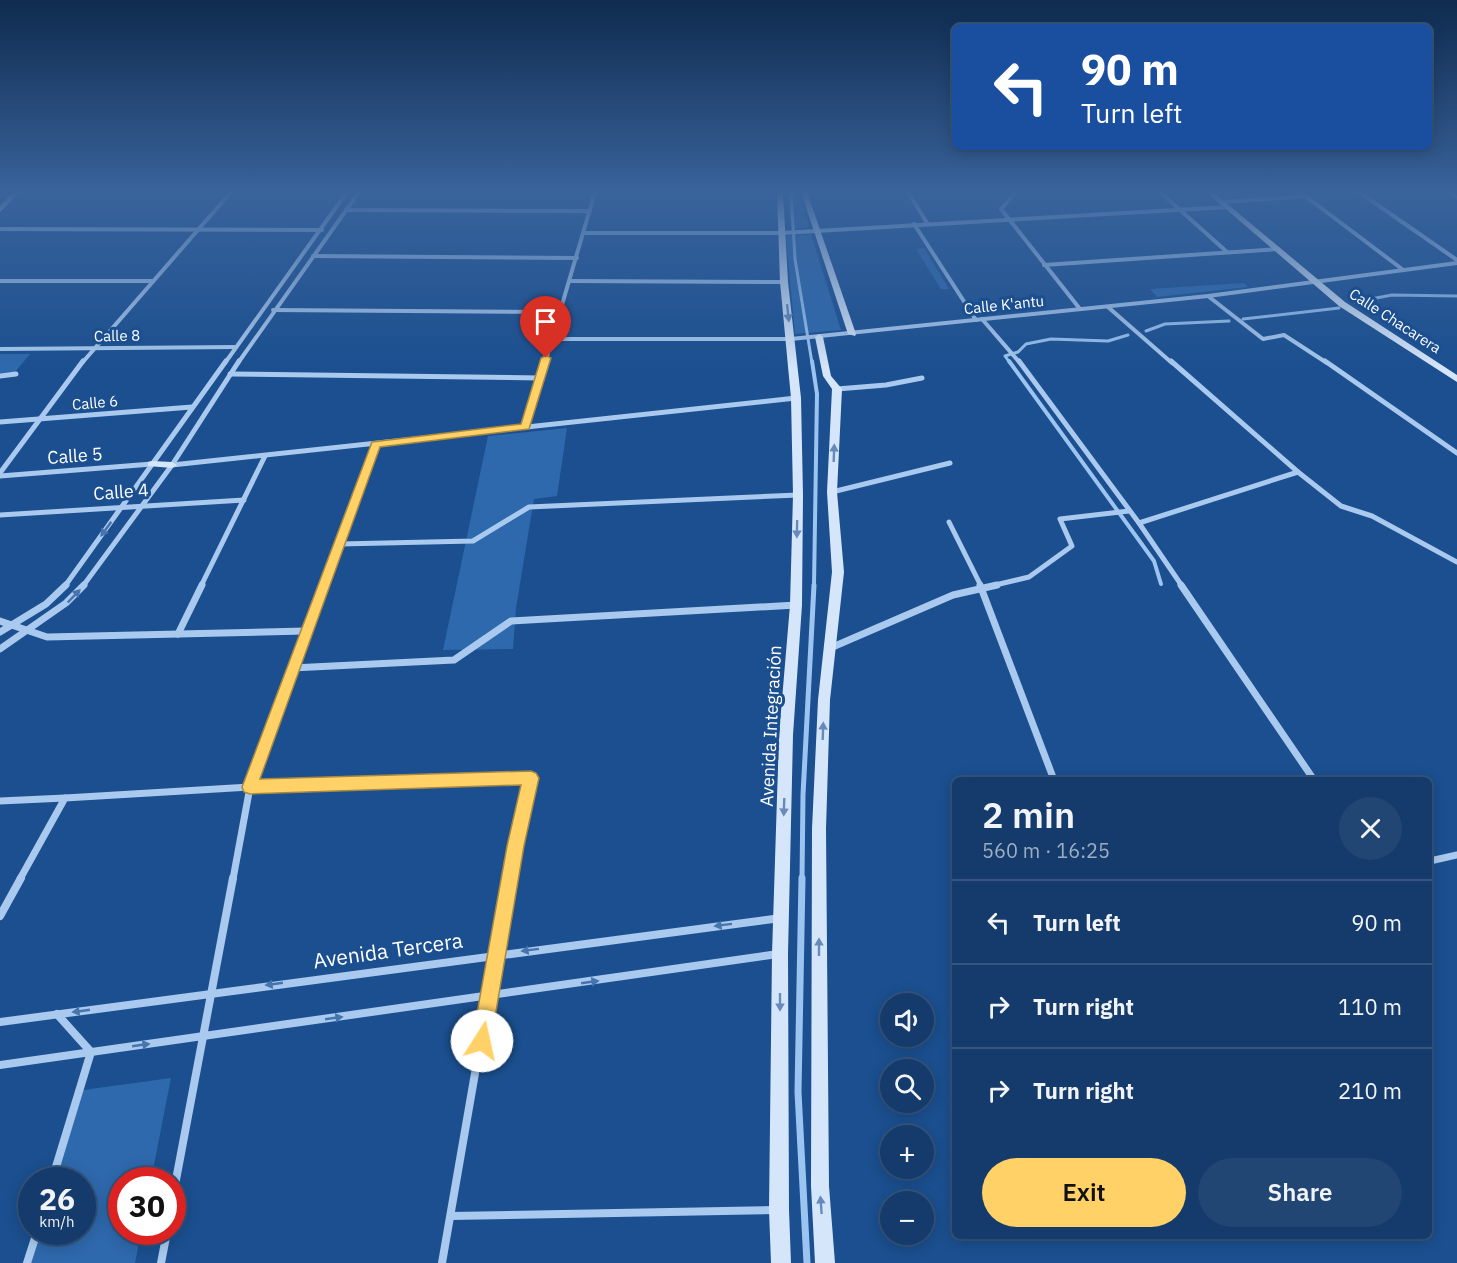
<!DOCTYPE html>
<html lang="en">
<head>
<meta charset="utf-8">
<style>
  :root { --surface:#143b6b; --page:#214673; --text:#f1f3f6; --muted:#9dadc1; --line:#33557e; --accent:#ffd166 }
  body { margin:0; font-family:"IBM Plex Sans",sans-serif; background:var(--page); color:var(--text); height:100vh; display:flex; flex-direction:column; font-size:22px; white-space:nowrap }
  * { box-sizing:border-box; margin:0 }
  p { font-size:20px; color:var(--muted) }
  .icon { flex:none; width:33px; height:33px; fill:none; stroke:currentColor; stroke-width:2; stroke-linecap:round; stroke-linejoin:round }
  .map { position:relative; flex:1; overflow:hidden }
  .drawer { position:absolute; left:952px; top:777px; width:480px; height:462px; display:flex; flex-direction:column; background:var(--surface); border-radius:9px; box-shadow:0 3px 15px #0003,0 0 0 2px var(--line) }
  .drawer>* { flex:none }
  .banner { position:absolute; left:952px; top:24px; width:480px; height:126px; border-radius:9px; box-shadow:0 3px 15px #0003,0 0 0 2px var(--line); background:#1a4fa0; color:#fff; overflow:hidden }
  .tools { position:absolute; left:880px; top:993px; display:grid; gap:12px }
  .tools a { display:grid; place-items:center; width:54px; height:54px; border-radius:50%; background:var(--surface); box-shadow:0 3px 15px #0003,0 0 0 2px var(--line); font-size:30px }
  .speed { position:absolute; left:18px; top:1167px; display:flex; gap:12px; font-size:30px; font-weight:700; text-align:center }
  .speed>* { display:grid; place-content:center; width:78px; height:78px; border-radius:50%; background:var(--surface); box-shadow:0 3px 15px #0003,0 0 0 2px var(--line); line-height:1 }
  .speed small { font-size:15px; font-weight:400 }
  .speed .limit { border:9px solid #d22; background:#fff; color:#111 }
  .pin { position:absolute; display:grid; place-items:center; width:51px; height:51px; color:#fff; margin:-62px -26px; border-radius:50% 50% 50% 0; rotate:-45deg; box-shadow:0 0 6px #0007 }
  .pin .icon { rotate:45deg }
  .me { position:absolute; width:66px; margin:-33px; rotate:10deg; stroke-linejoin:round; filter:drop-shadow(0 0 4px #0008) }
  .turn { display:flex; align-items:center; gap:21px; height:126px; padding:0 30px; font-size:27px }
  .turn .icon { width:78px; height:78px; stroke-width:2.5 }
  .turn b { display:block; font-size:42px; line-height:51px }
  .round { display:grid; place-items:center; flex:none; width:63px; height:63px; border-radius:32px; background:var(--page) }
  .head { display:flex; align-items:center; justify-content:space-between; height:102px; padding:0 30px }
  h1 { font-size:36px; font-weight:600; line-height:45px }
  .action { display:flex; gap:12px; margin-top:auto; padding:12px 30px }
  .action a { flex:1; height:69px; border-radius:36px; background:var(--accent); color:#111; font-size:24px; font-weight:600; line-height:69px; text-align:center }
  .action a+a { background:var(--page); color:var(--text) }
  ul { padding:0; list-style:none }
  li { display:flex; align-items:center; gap:18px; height:84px; padding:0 30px; border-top:2px solid var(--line) }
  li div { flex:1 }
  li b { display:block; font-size:22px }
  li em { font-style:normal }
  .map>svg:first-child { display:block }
  .green { fill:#2e69ad }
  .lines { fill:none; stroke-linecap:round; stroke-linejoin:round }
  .stream-far3 { stroke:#9cc4f0; stroke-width:3 }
  .stream-far2 { stroke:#9cc4f0; stroke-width:4 }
  .stream-far1 { stroke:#9cc4f0; stroke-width:5 }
  .stream { stroke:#9cc4f0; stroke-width:7 }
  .street-far3 { stroke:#a9c9ee; stroke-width:4 }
  .street-far2 { stroke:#a9c9ee; stroke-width:5 }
  .street-far1 { stroke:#a9c9ee; stroke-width:7 }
  .street { stroke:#a9c9ee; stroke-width:8 }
  .secondary { fill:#d6e6fa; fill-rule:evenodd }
  .oneway { fill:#668bba }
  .oneway2 { fill:#4674ac }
  .route { fill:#ffd166; stroke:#a68842; stroke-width:1.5 }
  .labels { text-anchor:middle; stroke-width:6; stroke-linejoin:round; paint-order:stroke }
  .far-street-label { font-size:15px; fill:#fff; stroke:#1b4f8f }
  .street-label { font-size:18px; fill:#fff; stroke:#1b4f8f }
  .near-street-label { font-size:21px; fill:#fff; stroke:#1b4f8f }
</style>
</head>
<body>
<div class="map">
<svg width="1457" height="1263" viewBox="0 0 1457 1263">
  <rect width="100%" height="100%" fill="#1b4f8f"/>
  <!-- green -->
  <g class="green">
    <polygon points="786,192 799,192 809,227 791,229"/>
    <polygon points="1215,192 1295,192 1299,194 1224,199"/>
    <polygon points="811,234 841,330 795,334 786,236"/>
    <polygon points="924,248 949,289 941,289 916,249"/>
    <polygon points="1244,283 1248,287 1157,297 1150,289"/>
    <polygon points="0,354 30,354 15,372 0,373"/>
    <polygon points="567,428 557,496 534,499 516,608 513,649 443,650 488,436"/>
    <polygon points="171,1078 151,1180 122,1180 122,1232 141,1232 135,1263 23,1263 33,1232 82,1232 82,1180 48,1180 76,1091"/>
  </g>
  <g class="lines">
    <!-- stream-far3 -->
    <g class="stream-far3">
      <polyline points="791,192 795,259 812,363"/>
      <polyline points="1355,302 1392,295 1457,296"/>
      <polyline points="1243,319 1339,308"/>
      <polyline points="1146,331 1165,324 1229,321"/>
      <polyline points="1010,363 1005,356 1018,352 1026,344 1051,339 1108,341 1128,335"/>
    </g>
    <!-- stream-far2 -->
    <g class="stream-far2">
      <polyline points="812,361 817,394 814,586"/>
      <polyline points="1009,361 1154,561 1161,584"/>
    </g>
    <!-- stream-far1 -->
    <polyline class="stream-far1" points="802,879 803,795 814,585"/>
    <!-- stream -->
    <polyline class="stream" points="802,878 798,1092 807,1263"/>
    <!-- street-far3 -->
    <g class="street-far3">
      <polyline points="908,192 927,223"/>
      <polyline points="1016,192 1001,209 1080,309"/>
      <polyline points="1160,192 1227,252"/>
      <polyline points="1300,192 1402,269"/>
      <polyline points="1359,192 1457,260"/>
      <polyline points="1448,192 1457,197"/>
      <polyline points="1221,202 1306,196"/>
      <polyline points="346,210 590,211"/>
      <polyline points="914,224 976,320"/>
      <polyline points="0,229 322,230"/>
      <polyline points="584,233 782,233 1227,207"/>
      <polyline points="313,256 577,258"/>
      <polyline points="1044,265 1278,249"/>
      <polyline points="0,281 153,281"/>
      <polyline points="570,281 784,282"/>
      <polyline points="1208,296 1263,339 1284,335 1327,363"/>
      <polyline points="1108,307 1172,363"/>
      <polyline points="273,310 560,312"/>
      <polyline points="982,319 1020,363"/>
      <polyline points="552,339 791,339 1208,296 1457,263"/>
      <polyline points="0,349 235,347"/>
      <polyline points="82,363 231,192"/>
      <polyline points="225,363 347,192"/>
      <polyline points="238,363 359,192"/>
      <polyline points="545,363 595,192"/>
    </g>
    <!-- street-far2 -->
    <g class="street-far2">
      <polyline points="1019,361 1139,523 1182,586"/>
      <polyline points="1171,361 1298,472 1341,506 1372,516 1457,562"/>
      <polyline points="1325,361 1457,453"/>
      <polyline points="230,374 540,378"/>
      <polyline points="0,376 16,374"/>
      <polyline points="837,389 886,385 922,378"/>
      <polyline points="0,422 192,407"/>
      <polyline points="525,426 545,361"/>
      <polyline points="172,465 796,398"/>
      <polyline points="0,473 83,361"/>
      <polyline points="0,476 152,464"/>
      <polyline points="832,492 950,463"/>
      <polyline points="0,515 244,500"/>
      <polyline points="949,522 981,586"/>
      <polyline points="1139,523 1298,472"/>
      <polyline points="340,544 473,541 529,507 798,495"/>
      <polyline points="65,586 226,361"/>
      <polyline points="83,586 172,465 239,361"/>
      <polyline points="201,586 265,456"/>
      <polyline points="323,586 375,444"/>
      <polyline points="991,586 1029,577 1072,546 1060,519 1129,511"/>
    </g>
    <!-- street-far1 -->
    <g class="street-far1">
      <polyline points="980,585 1054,780"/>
      <polyline points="1181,585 1314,780"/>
      <polyline points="0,621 47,637 305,631"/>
      <polyline points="0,632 46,604 66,585"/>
      <polyline points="178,634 202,585"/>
      <polyline points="0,649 66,603 84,585"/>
      <polyline points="828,649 953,595 997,585"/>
      <polyline points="292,668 454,660 511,621 796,605"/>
      <polyline points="0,801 65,798"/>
      <polyline points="1430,861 1457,855"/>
      <polyline points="20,879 65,798 250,787 531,778 509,879"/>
      <polyline points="233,879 250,787 324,585"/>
    </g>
    <!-- street -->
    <g class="street">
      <polyline points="0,916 21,878"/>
      <polyline points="0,1022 781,918"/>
      <polyline points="0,1065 778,954"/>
      <polyline points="52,1180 91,1052 57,1014"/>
      <polyline points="172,1201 233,878"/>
      <polyline points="451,1216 777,1210"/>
      <polyline points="27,1263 37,1232"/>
      <polyline points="161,1263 167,1232"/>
      <polyline points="442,1263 509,878"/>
    </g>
    <!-- secondary -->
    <g class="secondary">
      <polygon points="13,192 20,192 0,212 0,206"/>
      <polygon points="777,192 783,192 788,282 801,398 803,495 802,605 793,735 788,954 789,1210 791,1263 771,1263 769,1210 772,954 779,735 790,605 793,495 791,398 780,282"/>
      <polygon points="801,192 807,192 856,334 855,336 848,334"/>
      <polygon points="1206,192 1213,192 1345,302 1457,375 1457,382 1339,306"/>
      <polygon points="819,334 823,337 831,376 842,389 837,492 844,572 830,700 826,829 829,1186 835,1263 815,1263 811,1186 812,829 818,700 832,572 827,492 832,389 823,376 815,337"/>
      <polygon points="152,461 172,462 177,465 172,468 148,466 148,462"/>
    </g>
  </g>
  <!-- one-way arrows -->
  <defs><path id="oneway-solid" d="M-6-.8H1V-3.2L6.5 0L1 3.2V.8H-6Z" transform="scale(1.5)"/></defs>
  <g class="oneway">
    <use href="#oneway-solid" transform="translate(788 313) rotate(84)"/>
    <use href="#oneway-solid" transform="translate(834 453) rotate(-88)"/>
    <use href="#oneway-solid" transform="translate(797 529) rotate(91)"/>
    <use href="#oneway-solid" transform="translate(823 731) rotate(-88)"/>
    <use href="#oneway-solid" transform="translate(784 807) rotate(92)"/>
    <use href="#oneway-solid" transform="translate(819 947) rotate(-90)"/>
    <use href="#oneway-solid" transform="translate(780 1002) rotate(90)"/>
    <use href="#oneway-solid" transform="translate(821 1205) rotate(-94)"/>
  </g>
  <g class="oneway2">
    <use href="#oneway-solid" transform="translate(106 529) rotate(126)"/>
    <use href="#oneway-solid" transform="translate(74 596) rotate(-46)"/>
    <use href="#oneway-solid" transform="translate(723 925) rotate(173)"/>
    <use href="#oneway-solid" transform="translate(530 950) rotate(173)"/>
    <use href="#oneway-solid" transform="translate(590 982) rotate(-8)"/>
    <use href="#oneway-solid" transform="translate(274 984) rotate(172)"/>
    <use href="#oneway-solid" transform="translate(81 1011) rotate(172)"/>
    <use href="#oneway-solid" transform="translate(334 1018) rotate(-8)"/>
    <use href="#oneway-solid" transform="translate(141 1045) rotate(-8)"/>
  </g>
  <!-- sky -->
  <linearGradient id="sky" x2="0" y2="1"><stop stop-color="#0f2b4f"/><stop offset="0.52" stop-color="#39639b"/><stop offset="1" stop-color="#39639b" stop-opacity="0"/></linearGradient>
  <rect width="1457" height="369" fill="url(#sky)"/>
  <!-- route -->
  <polygon class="route" points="546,355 551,358 529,429 380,447 260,779 531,771 536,773 539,778 524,846 491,1041 489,1047 482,1050 475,1047 472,1041 507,846 521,785 250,794 244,792 242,787 372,442 521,424 541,358"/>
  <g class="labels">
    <!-- far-street labels -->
    <g class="far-street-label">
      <text transform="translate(1004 305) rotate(-6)" y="5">Calle K'antu</text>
      <text transform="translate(1395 321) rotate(33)" y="5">Calle Chacarera</text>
      <text transform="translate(117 336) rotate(-1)" y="5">Calle 8</text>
      <text transform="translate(95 403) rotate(-5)" y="5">Calle 6</text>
    </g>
    <!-- street labels -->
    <g class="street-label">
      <text transform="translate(75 456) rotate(-4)" y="6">Calle 5</text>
      <text transform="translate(121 492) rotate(-4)" y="6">Calle 4</text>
      <text transform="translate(771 726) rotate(-87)" y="6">Avenida Integración</text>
    </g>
    <!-- near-street labels -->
    <g class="near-street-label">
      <text transform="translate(388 951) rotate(-8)" y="7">Avenida Tercera</text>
    </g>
  </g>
</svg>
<div class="tools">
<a><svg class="icon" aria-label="sound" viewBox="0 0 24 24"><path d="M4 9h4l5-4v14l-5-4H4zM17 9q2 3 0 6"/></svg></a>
<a><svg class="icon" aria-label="search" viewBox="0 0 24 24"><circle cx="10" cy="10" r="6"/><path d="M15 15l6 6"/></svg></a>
<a>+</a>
<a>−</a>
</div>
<div class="speed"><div>26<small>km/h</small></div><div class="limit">30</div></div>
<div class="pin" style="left:546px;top:358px;background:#d93025"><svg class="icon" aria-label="arrive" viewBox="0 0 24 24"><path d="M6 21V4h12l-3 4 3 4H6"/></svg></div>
<svg class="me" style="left:482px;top:1041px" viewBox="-20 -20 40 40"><circle r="19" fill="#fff"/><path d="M0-13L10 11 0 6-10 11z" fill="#ffd166"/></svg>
<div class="banner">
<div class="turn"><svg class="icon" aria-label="left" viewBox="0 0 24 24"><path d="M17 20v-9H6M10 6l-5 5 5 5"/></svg><div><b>90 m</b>Turn left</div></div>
</div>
<section class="drawer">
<div class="head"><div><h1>2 min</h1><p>560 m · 16:25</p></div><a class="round"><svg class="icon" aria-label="close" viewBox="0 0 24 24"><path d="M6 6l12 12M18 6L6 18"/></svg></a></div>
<ul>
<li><svg class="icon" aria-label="left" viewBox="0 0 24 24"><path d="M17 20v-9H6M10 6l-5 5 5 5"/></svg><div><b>Turn left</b></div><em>90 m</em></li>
<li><svg class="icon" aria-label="right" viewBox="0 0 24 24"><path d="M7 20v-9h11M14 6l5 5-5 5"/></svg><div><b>Turn right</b></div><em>110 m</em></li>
<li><svg class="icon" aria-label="right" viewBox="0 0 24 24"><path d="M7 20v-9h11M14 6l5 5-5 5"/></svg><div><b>Turn right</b></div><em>210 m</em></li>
</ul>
<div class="action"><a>Exit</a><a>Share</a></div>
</section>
</div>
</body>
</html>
